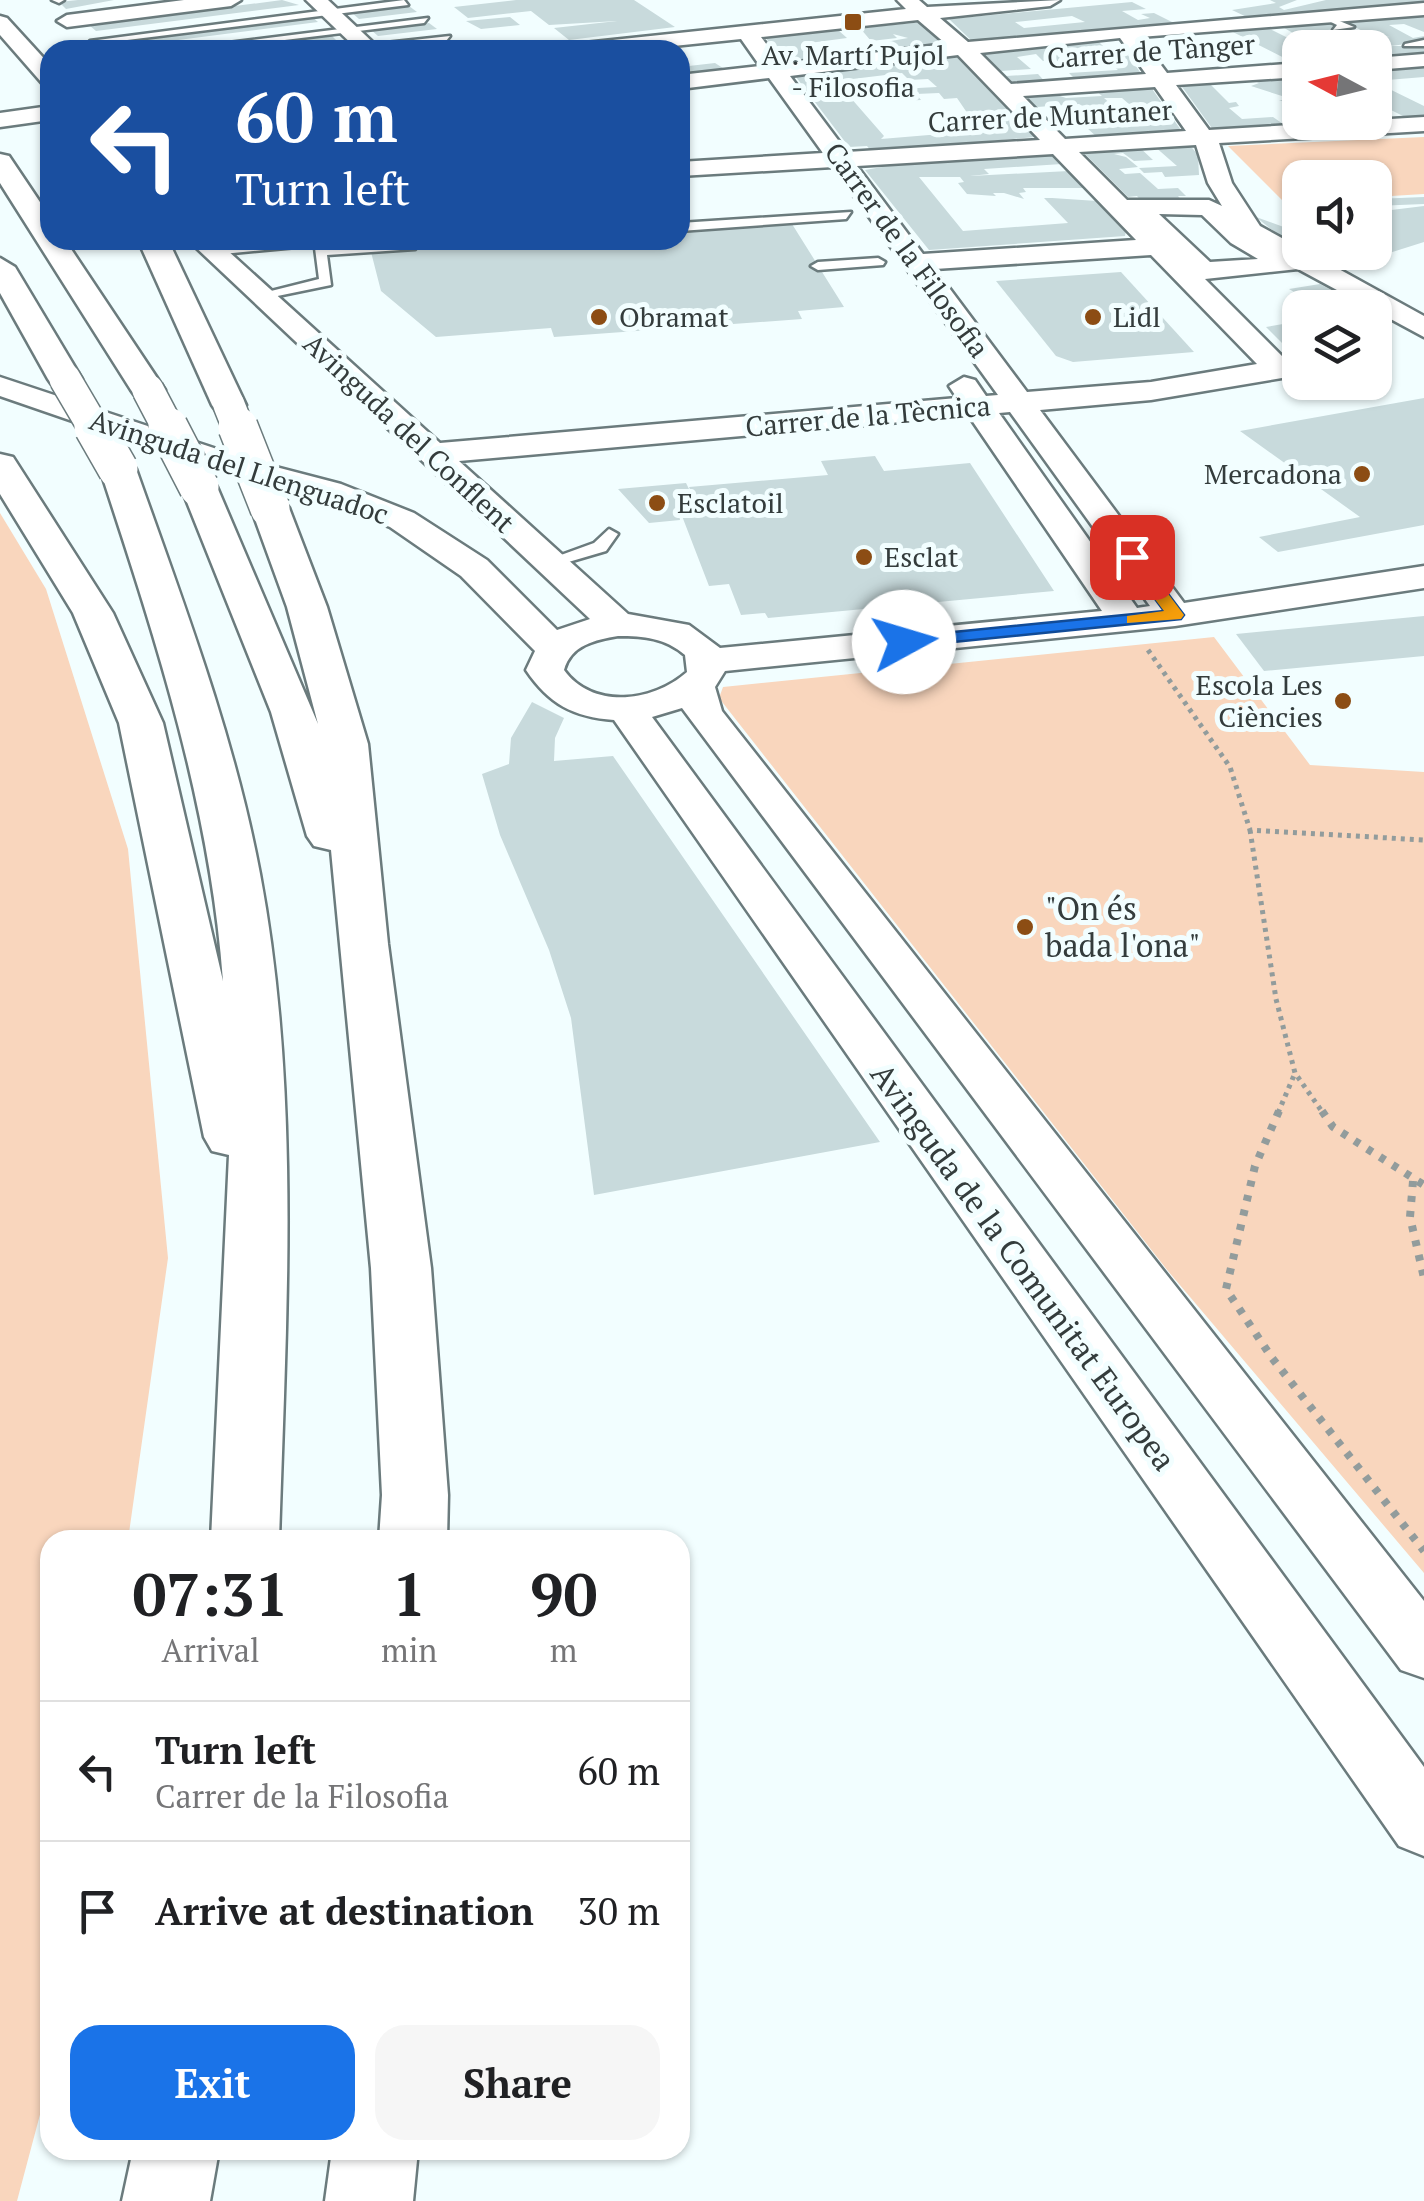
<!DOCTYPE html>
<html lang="en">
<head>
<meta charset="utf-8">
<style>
  :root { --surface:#fff; --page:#f6f6f6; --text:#202124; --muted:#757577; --line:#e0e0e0; --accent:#1a73e8 }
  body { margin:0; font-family:"PT Serif",serif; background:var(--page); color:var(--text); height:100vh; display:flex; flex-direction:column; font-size:38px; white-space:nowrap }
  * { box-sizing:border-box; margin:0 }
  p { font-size:32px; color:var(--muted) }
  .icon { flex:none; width:55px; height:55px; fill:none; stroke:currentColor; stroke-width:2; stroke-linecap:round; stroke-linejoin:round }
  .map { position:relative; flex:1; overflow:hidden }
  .side { position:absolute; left:40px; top:1530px; width:650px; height:630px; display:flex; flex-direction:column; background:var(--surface); border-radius:30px; box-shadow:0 2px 8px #0004 }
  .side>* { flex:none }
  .top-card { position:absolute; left:40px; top:40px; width:650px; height:210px; border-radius:30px; box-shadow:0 2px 8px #0004; background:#1a4fa0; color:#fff; overflow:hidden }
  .needle { width:65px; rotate:277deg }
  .fabs { position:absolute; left:1282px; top:30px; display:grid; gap:20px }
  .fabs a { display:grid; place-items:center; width:110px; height:110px; border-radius:20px; background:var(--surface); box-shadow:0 2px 8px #0004; font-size:50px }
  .pin { position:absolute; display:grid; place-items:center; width:85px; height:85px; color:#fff; margin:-42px; border-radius:20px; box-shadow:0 5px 15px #0006 }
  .me { position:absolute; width:110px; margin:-55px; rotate:84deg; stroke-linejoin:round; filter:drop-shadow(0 0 8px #0008) }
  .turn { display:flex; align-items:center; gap:35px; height:210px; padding:0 30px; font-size:45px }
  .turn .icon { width:130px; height:130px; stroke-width:2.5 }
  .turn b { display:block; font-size:70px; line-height:85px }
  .eta { display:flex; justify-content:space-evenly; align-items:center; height:170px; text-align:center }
  .eta b { font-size:60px; font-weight:600; line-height:70px }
  .button { display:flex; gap:20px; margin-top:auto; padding:20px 30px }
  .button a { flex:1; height:115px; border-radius:30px; background:var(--accent); color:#fff; font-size:40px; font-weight:600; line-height:115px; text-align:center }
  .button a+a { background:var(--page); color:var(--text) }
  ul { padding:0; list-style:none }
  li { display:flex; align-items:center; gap:30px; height:140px; padding:0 30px; border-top:2px solid var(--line) }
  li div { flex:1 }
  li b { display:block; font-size:38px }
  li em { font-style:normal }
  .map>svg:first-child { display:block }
  .green { fill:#f9d6bd }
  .building { fill:#c8dadc; fill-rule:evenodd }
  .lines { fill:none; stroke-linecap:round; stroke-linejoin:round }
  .lane-casing { stroke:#6b7b7d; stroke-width:5 }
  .street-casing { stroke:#6b7b7d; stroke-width:5 }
  .highway-casing { stroke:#6b7b7d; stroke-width:5 }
  .path-far1 { stroke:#929c9c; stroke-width:5; stroke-dasharray:4 5; stroke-linecap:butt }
  .path { stroke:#929c9c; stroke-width:8; stroke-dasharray:6 9; stroke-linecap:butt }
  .lane { fill:#fff; fill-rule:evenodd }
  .street { fill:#fff; fill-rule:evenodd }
  .highway { fill:#fff; fill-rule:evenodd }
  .highway-bridge-far1-casing { stroke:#6b7b7d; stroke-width:34; stroke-linecap:butt }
  .highway-bridge-casing { stroke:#6b7b7d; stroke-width:42; stroke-linecap:butt }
  .highway-bridge-far1 { stroke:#fff; stroke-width:31 }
  .highway-bridge { stroke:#fff; stroke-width:39 }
  .route { fill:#1a73e8; stroke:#114b97; stroke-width:2.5 }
  .slow { fill:#f59e0b }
  .poi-dot { fill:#8c4d14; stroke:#f2feff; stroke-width:4 }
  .labels { text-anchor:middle; stroke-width:10; stroke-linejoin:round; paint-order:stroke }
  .far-street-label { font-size:28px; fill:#343c3c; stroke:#f2feff }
  .far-poi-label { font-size:28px; fill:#343c3c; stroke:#f2feff; text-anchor:start }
  .poi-label { font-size:32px; fill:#343c3c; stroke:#f2feff; text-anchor:start }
  .street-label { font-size:32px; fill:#343c3c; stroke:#f2feff }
</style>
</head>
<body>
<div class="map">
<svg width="1424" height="2201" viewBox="0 0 1424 2201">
  <rect width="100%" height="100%" fill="#f2feff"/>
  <!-- green -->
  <g class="green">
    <polygon points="1424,137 1424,194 1375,197 1375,178 1300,178 1300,200 1283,201 1228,146"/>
    <polygon points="0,513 46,589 128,849 168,1258 128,1540 50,1540 50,2077 17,2201 0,2201"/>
    <polygon points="1214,637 1310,765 1424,772 1424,1573 1168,1271 719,698 723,687"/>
  </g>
  <!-- building -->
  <g class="building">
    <polygon points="114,0 66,9 59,2 78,0"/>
    <polygon points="282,0 299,5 96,31 89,25"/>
    <polygon points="516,0 634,0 675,27 569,40 554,28 617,21 549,25 531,11 468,18 454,7"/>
    <polygon points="1270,0 1297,0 1279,7 1284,10 1326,0 1424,0 1424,5 1251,19 1232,10 1276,3"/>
    <path d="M1132,2L1146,9L1122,11L1138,20L1150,18L1141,14L1154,13L1178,25L974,43L949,19ZM1072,16L1085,22L1024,28L1015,22Z"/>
    <polygon points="409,6 417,12 359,19 351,12"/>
    <polygon points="1424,14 1424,32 1404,24 1389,25 1413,38 1424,36 1424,42 1390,46 1424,46 1424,56 1375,59 1375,46 1388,45 1375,38 1390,37 1368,34 1342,20"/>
    <polygon points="311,16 318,22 108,49 102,43"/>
    <polygon points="510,17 520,25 481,29 466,21"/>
    <polygon points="1325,21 1339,29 1293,33 1279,25"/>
    <polygon points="924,22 947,46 882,54 874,44 908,38 893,34 897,38 871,41 860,28"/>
    <polygon points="429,23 437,29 378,36 370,29"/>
    <polygon points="1264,26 1308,48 1300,48 1300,66 1227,29"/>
    <polygon points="838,30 847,38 802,44 810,52 855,47 863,56 792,63 780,60 766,38"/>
    <polygon points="330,34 337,41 217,50 217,48"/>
    <polygon points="1096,39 1105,48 1123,48 1126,53 1071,50 1078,62 1072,62 1043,61 1036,54 1017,57 1031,69 1001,71 980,51"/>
    <polygon points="450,41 459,48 392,50 392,48"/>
    <path d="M953,53L1035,137L872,152L867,146L849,147L796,77L812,76L805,71ZM902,73L909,80L928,79L937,87L899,89L904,95H896L899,101L921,100L916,94L939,93L944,99L957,98L972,120L997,130L947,127L953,133L881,139L884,136L836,81Z"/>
    <polygon points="1128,55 1145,79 1079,83 1069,73 1118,70 1106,60"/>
    <polygon points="715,63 726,70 680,75 680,67"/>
    <polygon points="1424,65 1424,77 1375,81 1375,69"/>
    <polygon points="1038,74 1048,85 1017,86 1006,76"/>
    <polygon points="1278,77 1300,88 1300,108 1279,100 1286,100 1282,96 1251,86 1259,83 1250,79"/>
    <polygon points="1208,82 1229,103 1236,102 1239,106 1229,108 1242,119 1273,117 1286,126 1214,131 1180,84"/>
    <polygon points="1375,82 1424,106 1424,120 1409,119 1375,102"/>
    <polygon points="1150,86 1183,133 1098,138 1087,128 1113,126 1108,121 1119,121 1115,117 1141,120 1137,111 1122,98 1104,98 1113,106 1109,108 1123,111 1116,112 1120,115 1096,113 1079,104 1037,107 1023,93 1048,92 1066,98 1102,96 1094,89"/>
    <polygon points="1188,143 1198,155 1199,175 1165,177 1162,172 1144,173 1139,168 1177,166 1153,145"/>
    <polygon points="1138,146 1153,160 1134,161 1123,153 1114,154 1126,157 1138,167 1119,169 1125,174 1140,173 1158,189 1178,188 1186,196 1178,196 1184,203 1144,204 1137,196 1128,197 1080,149"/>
    <polygon points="1050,152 1062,164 984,169 989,174 970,176 1069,171 1085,188 1023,188 1026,192 1019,193 1024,199 1004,193 993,193 996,196 967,194 958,183 964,182 960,177 919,177 963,231 1068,223 1044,198 1052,198 1097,201 1126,231 1125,236 929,250 865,170 882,167 878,162"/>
    <polygon points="1424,197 1424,204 1375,206 1375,199"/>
    <polygon points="1424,206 1424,242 1364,261 1343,253 1375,252 1375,212"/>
    <polygon points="1256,217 1300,233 1300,243 1282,238"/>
    <polygon points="792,224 844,307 798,311 802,319 554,337 551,328 436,337 381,291 371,252 552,240 680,240 680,232"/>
    <polygon points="1121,272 1194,352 1073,362 1056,356 996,281"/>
    <polygon points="1320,284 1365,308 1321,308 1289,289"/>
    <polygon points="1300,321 1300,354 1291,352 1266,327"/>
    <polygon points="1424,398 1424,525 1278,552 1259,537 1360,517 1240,431"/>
    <polygon points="875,456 884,471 970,463 1054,591 768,618 765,613 741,615 729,584 709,586 677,503 680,520 649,523 618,489 686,483 696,503 689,487 828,475 821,461"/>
    <polygon points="1424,616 1424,656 1264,671 1236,634"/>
    <polygon points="532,702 564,718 555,738 554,761 613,756 880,1142 594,1195 571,1018 549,950 500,835 482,774 509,764 511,738"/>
  </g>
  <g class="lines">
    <!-- lane casing -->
    <g class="lane-casing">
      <g id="lane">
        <polygon points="52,0 64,0 59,3"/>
        <polygon points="404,0 408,5 95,44 90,41"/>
        <polygon points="1325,15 1354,27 1333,30 1337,25 1325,19"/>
        <polygon points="428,18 424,23 203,50 172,50"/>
        <polygon points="450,36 446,41 344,50 349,47"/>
        <polygon points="1424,40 1424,46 1404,46 1405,44"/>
        <polygon points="851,212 846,219 680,231 680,223"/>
        <polygon points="287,240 336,240 329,244 212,255 205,251"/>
        <polygon points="443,240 494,240 447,247 440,243"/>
        <polygon points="410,242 417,246 415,249 327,255 331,285 258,300 251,296 319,279 315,248"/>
        <polygon points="878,258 885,262 883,265 818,270 811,266 818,262"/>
        <polygon points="609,529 618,534 606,551 548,568 539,563 594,543"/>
      </g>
    </g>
    <!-- street casing -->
    <g class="street-casing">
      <g id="street">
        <polygon points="184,0 241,0 231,6 67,27 57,21 67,15"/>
        <polygon points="306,0 328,0 381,50 358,50"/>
        <path d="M897,0H919L927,7L1060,0L1050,6L940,18L968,42L1424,3V15L1140,37L1167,73L1300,63V77L1176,85L1209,130L1424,117V131L1219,143L1232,183L1260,226L1300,248V252H1308L1424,316V337L1298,269L1205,279L1285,359L1300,357V375L1151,400L1040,410L1184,603L1424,566V588L1175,626L725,671L715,687L722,711L1424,1601V1678L1401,1670L682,708L652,717L1424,1767V1856L1399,1846L614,720C573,717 549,704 526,670L535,651L461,576L390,527L317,498L229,475L0,396V377L253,461L341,484L414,513L487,560L557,630L590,619L188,240H216L440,443L957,398L949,386L964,377L975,380L986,396L998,395L833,167L680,176V162L823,153L769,78L680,89V75L760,66L741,39L635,50H564L575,44L906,9ZM918,20L946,44L781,64L761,37ZM1120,38L1146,74L1011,84L980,53ZM958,55L1040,140L847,152L790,76ZM1155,87L1186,131L1065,139L1023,96ZM1196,145L1208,183L1222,206L1209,200H1127L1079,152ZM1053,154L1136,240L923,254L857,166ZM1159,214L1202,215L1231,243L1258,259L1210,262ZM1151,255L1257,364L1151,382L1027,392L935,269ZM1010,412L1150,606L1137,608L999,413ZM969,416L1102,611L720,648L689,625L628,614L459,461ZM618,636C644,636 665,638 685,655L687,672C653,702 593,710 564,670C571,645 595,640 618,636Z"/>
        <polygon points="0,16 7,18 50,65 50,85 42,83 0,35"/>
        <polygon points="1424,54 1424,66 1375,70 1375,58"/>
        <polygon points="50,106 50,120 0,127 0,113"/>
      </g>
    </g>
    <!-- highway casing -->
    <g class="highway-casing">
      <g id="highway">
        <polygon points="0,154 9,156 50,217 50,240 65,240 165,390 160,397 136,397 131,390 0,183"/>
        <polygon points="138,240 168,240 246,405 241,412 217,412 212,405"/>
        <polygon points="0,258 15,267 82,379 77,386 53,386 48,379 0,293"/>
        <path d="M0,454L13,457L113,613L163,723L223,981C210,803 155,637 100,469L105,461H131L136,469C183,602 234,735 260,874C301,1092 286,1320 279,1540H211L229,1155L212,1151L204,1137L119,723L73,613L0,494Z"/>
        <polygon points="199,476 212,479 217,487 318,724 287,607 251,508 257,500 283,500 289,508 327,607 368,744 388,944 431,1268 448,1495 447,1540 379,1540 382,1495 371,1268 331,850 314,846 307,836 271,712 181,487 186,479"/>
        <polygon points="133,2150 219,2150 210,2201 122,2201"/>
        <polygon points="332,2150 418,2150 413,2201 325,2201"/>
      </g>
    </g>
    <!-- path-far1 -->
    <g class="path-far1">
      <polyline points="1148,650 1230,767 1250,830 1424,840"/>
      <polyline points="1250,830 1276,999 1295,1073 1323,1113"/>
      <polyline points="1278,1113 1295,1073"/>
    </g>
    <!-- path -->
    <g class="path">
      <polyline points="1279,1111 1255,1166 1226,1289 1272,1358 1424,1551"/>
      <polyline points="1322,1111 1333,1127 1424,1185"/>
      <polyline points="1413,1181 1410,1217 1424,1278"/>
    </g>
    <!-- lane -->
    <use href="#lane" class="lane"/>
    <!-- street -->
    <use href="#street" class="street"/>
    <!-- highway -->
    <use href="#highway" class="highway"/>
    <!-- highway-bridge-far1 casing -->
    <g class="highway-bridge-far1-casing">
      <g id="highway-bridge-far1">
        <polyline points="65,379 95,430"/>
        <polyline points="148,390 169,430"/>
        <polyline points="229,405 239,430"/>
      </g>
    </g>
    <!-- highway-bridge casing -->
    <g class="highway-bridge-casing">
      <g id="highway-bridge">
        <polyline points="94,427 118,469"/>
        <polyline points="168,427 199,487"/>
        <polyline points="238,427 270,508"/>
      </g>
    </g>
    <!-- highway-bridge-far1 -->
    <use href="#highway-bridge-far1" class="highway-bridge-far1"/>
    <!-- highway-bridge -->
    <use href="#highway-bridge" class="highway-bridge"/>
  </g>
  <!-- route -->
  <polygon class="route" points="1127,554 1138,554 1184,615 1181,619 904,647 896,642 904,637 1164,611 1124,557"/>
  <!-- slow -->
  <polygon class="slow" points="1154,591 1166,591 1184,615 1181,619 1127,623 1127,616 1164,611 1151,594"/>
  <!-- markers -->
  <g class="poi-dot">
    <rect x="843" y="12" width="20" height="20" rx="5"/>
    <circle cx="599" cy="317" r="10"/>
    <circle cx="1093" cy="317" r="10"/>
    <circle cx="1362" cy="474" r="10"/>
    <circle cx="657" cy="503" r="10"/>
    <circle cx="864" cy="557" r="10"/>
    <circle cx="1343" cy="701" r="10"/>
    <circle cx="1025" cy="927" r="10"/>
  </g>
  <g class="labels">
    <!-- far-street labels -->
    <g class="far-street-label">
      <text transform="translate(1151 51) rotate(-4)" y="10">Carrer de Tànger</text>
      <text transform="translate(1050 116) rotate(-3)" y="10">Carrer de Muntaner</text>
      <text transform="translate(907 250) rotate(54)" y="10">Carrer de la Filosofia</text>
      <text transform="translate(868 416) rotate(-5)" y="10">Carrer de la Tècnica</text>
      <text transform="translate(409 433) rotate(43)" y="10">Avinguda del Conflent</text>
      <text transform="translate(239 467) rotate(18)" y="10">Avinguda del Llenguadoc</text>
    </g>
    <!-- far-poi labels -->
    <g class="far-poi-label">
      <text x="853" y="65" text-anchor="middle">Av. Martí Pujol<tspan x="853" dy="32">- Filosofia</tspan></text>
      <text x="619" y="327">Obramat</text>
      <text x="1113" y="327">Lidl</text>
      <text x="1342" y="484" text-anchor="end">Mercadona</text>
      <text x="677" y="513">Esclatoil</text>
      <text x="884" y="567">Esclat</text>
      <text x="1323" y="695" text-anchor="end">Escola Les<tspan x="1323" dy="32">Ciències</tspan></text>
    </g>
    <!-- poi labels -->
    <g class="poi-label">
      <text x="1045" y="920">"On és<tspan x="1045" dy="37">bada l'ona"</tspan></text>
    </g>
    <!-- street labels -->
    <g class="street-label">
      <text transform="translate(1023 1267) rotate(54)" y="11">Avinguda de la Comunitat Europea</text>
    </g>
  </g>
</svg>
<div class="fabs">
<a><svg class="needle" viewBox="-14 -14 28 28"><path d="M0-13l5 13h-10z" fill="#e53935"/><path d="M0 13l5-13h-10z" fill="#757577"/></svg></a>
<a><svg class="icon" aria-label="sound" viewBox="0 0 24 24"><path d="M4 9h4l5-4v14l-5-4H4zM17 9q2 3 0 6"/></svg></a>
<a><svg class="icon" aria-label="layers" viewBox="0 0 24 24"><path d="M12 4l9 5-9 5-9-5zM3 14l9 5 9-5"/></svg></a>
</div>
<div class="pin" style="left:1132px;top:557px;background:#d93025"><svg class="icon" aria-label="arrive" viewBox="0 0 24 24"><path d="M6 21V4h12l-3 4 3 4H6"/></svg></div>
<svg class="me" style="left:904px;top:642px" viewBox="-20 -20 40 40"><circle r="19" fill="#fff"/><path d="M0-13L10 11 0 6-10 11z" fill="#1a73e8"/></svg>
<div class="top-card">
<div class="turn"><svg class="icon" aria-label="left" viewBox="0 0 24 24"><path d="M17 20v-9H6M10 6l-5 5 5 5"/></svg><div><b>60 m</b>Turn left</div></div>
</div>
<section class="side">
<div class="eta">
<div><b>07:31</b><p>Arrival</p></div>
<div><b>1</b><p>min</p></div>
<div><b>90</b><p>m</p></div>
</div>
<ul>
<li><svg class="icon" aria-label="left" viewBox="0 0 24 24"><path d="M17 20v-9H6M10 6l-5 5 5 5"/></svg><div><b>Turn left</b><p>Carrer de la Filosofia</p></div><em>60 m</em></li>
<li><svg class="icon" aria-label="arrive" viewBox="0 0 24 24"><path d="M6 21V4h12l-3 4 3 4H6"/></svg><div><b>Arrive at destination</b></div><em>30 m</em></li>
</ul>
<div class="button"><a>Exit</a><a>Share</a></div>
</section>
</div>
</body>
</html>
